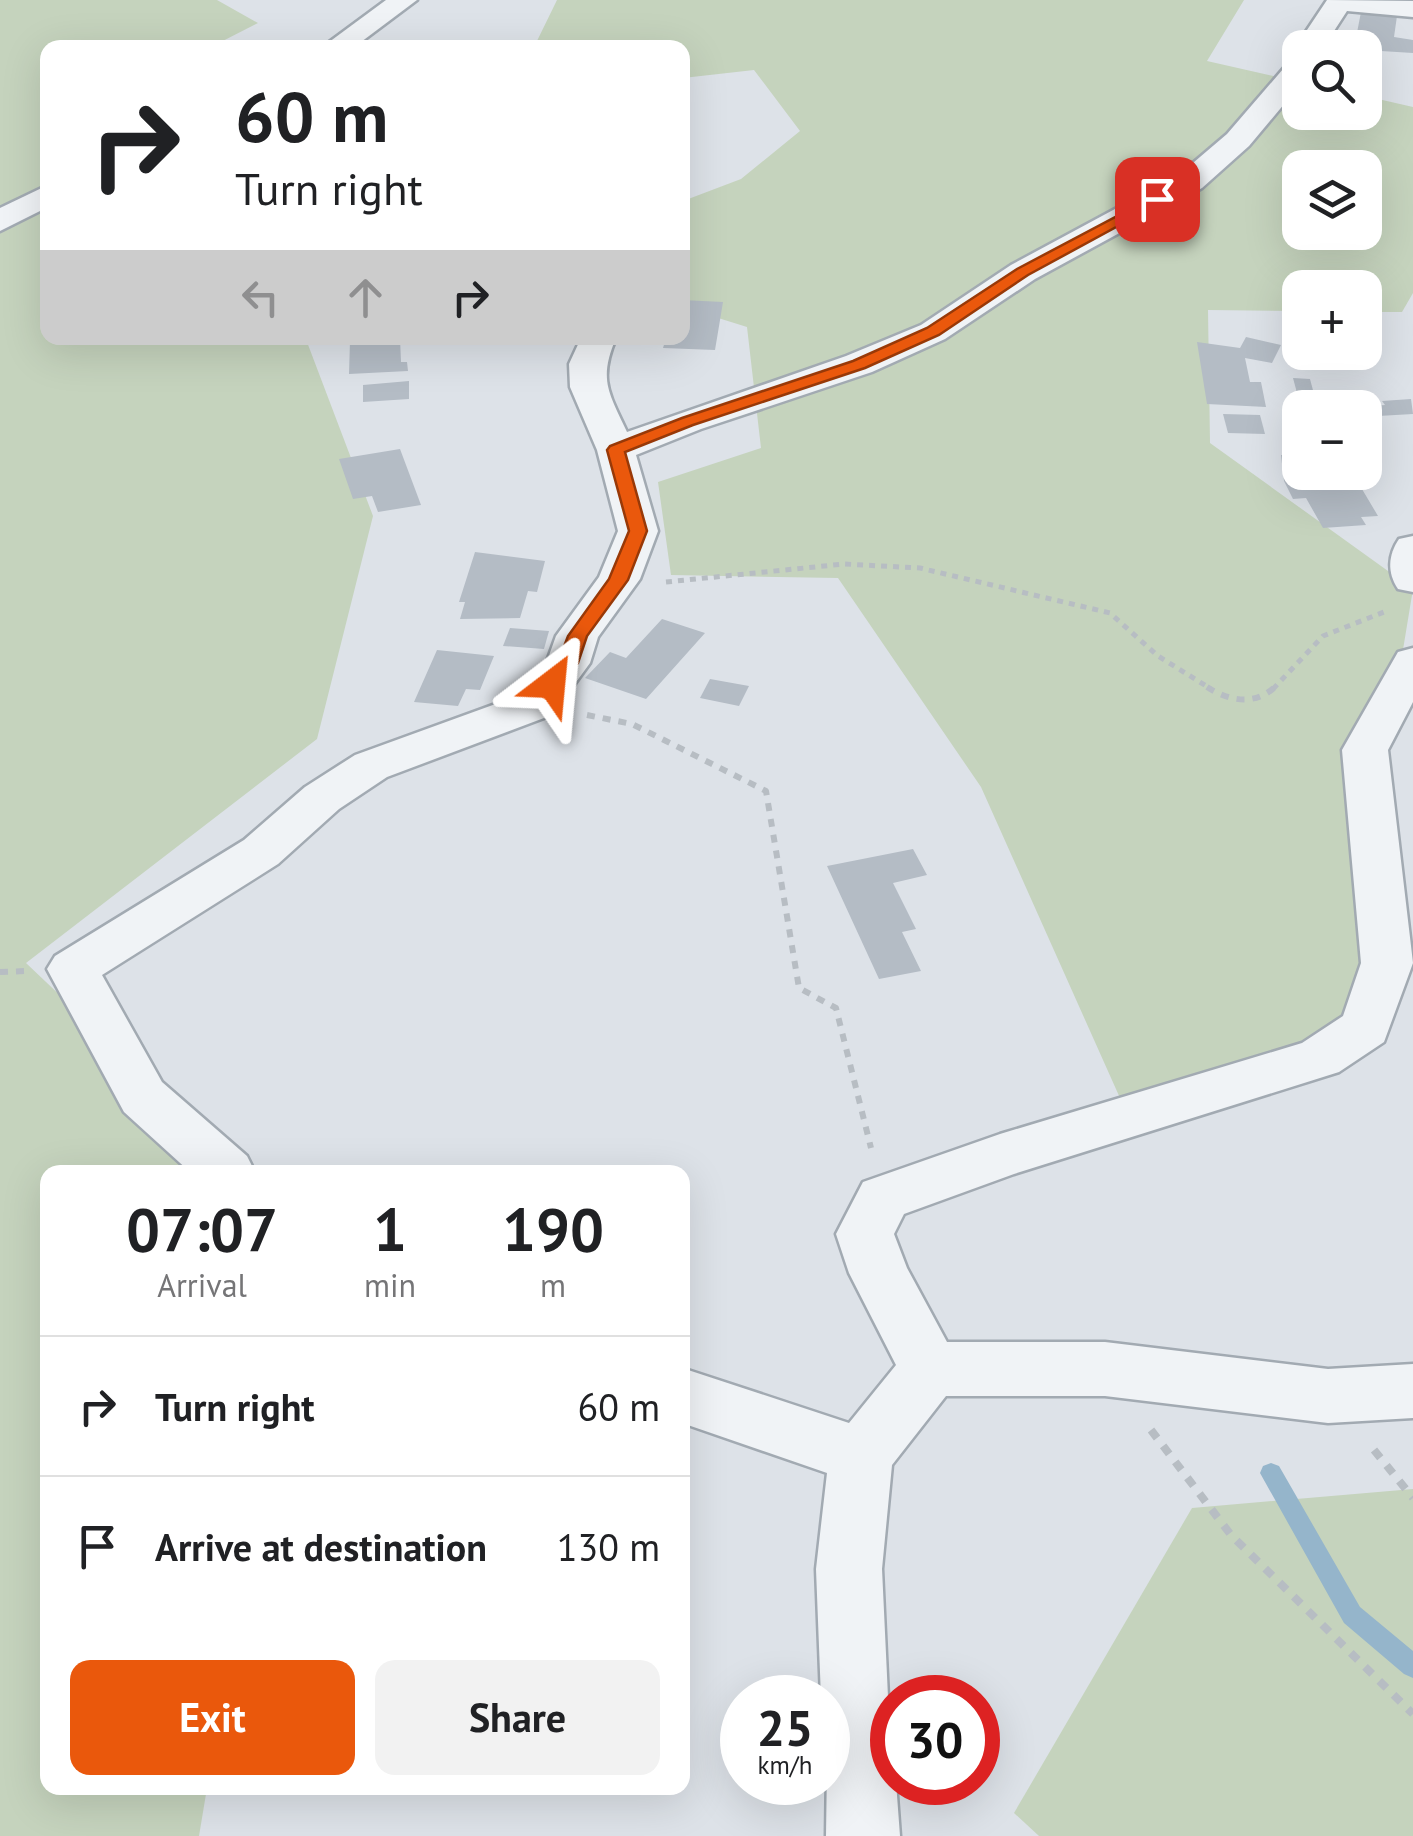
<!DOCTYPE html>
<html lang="en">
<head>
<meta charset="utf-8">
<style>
  :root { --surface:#fff; --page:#f2f2f2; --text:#202124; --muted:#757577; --line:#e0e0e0; --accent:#ea580c }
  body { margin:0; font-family:"PT Sans",sans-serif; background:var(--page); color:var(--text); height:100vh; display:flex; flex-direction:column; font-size:38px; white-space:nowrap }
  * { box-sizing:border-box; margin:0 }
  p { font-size:32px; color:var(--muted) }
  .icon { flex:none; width:55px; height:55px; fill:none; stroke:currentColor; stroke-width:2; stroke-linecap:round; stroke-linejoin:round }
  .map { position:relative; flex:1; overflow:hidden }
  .side { position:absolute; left:40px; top:1165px; width:650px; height:630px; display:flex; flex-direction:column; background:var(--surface); border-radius:20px; box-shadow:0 10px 40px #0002 }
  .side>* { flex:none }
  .guide { position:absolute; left:40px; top:40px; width:650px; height:305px; border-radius:20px; box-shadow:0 10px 40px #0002; background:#fff; color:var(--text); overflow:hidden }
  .fabs { position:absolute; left:1282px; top:30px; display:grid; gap:20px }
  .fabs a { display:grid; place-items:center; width:100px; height:100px; border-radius:20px; background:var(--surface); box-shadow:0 10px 40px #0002; font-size:50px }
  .speed { position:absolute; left:720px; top:1675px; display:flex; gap:20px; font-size:50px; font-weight:700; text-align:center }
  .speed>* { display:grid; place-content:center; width:130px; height:130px; border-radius:50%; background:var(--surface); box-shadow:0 10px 40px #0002; line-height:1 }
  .speed small { font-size:25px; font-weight:400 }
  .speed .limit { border:15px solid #d22; background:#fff; color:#111 }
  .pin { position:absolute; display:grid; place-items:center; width:85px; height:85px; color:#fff; margin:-42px; border-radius:20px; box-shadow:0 5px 15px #0006 }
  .me { position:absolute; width:110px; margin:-55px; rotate:29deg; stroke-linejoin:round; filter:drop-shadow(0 0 8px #0008) }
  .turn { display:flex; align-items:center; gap:35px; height:210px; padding:0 30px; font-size:45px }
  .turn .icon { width:130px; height:130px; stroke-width:2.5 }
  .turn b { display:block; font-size:70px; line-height:85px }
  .lanes { display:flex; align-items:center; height:95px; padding:0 30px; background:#0003; justify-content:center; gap:50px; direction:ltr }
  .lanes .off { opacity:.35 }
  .eta { display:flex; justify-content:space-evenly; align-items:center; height:170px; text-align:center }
  .eta b { font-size:60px; font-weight:800; line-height:70px }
  .button { display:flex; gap:20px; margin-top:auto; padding:20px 30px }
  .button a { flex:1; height:115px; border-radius:20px; background:var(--accent); color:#fff; font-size:40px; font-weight:800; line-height:115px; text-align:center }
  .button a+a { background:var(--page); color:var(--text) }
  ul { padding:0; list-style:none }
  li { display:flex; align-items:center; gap:30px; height:140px; padding:0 30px; border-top:2px solid var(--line) }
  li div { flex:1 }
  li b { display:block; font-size:38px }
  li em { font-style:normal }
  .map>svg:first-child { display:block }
  .green { fill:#c5d3bd; fill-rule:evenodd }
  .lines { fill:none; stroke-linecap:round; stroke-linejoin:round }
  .stream { fill:#95b5cb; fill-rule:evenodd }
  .building { fill:#b4bcc5 }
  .minor-casing { stroke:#a2aab2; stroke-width:5 }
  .path-far2 { stroke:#b7bdc3; stroke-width:5; stroke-dasharray:6 6; stroke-linecap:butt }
  .path-far1 { stroke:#b7bdc3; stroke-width:6; stroke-dasharray:8 8; stroke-linecap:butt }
  .path { stroke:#b7bdc3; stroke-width:8; stroke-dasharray:10 10; stroke-linecap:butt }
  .minor { fill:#f0f3f6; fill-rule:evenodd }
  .route { fill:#ea580c; stroke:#983908; stroke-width:2.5 }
</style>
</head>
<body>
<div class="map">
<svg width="1413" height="1836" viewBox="0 0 1413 1836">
  <rect width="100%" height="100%" fill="#dde2e8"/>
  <!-- green -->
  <g class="green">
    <polygon points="0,0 217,0 258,23 211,47 48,48 48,338 219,338 307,342 373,516 317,739 26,963 224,1151 229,1172 48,1172 48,1788 207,1788 199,1836 0,1836"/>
    <path d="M557,0H1244L1207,61L1300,82V112H1365V96L1413,107V293L1402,312H1365V288H1300V311L1208,310L1210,443L1413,589L1382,777L1400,970L1326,1078L1120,1098L981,787L838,578L671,575L658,482L761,448L747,327L683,307V201L741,179L800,131L754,70L683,78L682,48H543L536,43ZM1300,168H1365V232H1300Z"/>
    <polygon points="1413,1489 1413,1836 1039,1836 1014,1813 1192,1508"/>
  </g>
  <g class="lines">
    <!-- stream -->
    <polygon class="stream" points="1271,1463 1279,1466 1360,1607 1413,1651 1413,1678 1404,1674 1344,1623 1260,1473 1263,1466"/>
  </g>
  <!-- building -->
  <g class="building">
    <polygon points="1361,12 1397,16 1394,37 1413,40 1413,53 1365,50 1361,43 1355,43"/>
    <polygon points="682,300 723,302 715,350 663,348 666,338 682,338"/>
    <polygon points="1246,337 1281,345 1272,363 1245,358 1250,382 1261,382 1266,407 1207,404 1197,342 1240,348"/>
    <polygon points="400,338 401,362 407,362 408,371 349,374 350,341"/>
    <polygon points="1293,378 1310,379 1314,394 1297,393"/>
    <polygon points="409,381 409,399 363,402 363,385"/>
    <polygon points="1411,399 1413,414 1378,416 1371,406 1385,405 1382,401"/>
    <polygon points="1223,414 1260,415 1265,434 1228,433"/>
    <polygon points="1300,442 1300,472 1364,472 1367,478 1356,479 1378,516 1361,517 1366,525 1323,528 1306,498 1293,499 1284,481 1281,455 1291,455 1285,443"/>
    <polygon points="400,449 421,505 378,512 372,496 353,499 339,459"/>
    <polygon points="475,552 545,561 537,592 528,591 520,618 460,619 465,602 459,602"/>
    <polygon points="662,619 705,633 646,699 585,678 610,652 626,658"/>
    <polygon points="510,628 549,631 544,649 503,646"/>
    <polygon points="437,650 494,656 480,690 466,689 458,706 414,702"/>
    <polygon points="710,679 749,686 739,706 700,698"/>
    <polygon points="913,849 927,875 893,883 916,929 902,932 921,971 879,979 827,866"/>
  </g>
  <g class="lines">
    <!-- minor casing -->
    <g class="minor-casing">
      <g id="minor">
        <polygon points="386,0 417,0 353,48 321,48"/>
        <polygon points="1327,0 1413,1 1413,17 1347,11 1323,48 1300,48 1299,54 1295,48"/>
        <path d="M1300,59V85L1249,146L1202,188L1035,279L945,339L872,372L701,429L636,455L658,531L640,579L598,637L590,663L552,715L387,777L339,809L278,864L102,975L162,1082L247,1156L255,1172H190L124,1112L47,969L55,956L244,840L305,787L355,755L520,695L547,661L556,636L599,577L618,531L597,450L570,387L569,364L581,338H616C598,380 609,393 627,432L846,356L921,325L1011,265L1180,174L1227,134L1290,61Z"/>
        <polygon points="48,185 48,207 0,231 0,208"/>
        <path d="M1413,536V592L1398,589C1387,573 1388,555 1399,539Z"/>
        <polygon points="1413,648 1413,702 1388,750 1413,963 1384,1042 1339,1072 1014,1174 904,1214 894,1234 907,1268 947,1342 1105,1342 1328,1369 1413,1364 1413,1418 1328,1423 1105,1396 946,1396 892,1465 882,1569 892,1782 896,1782 900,1836 826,1836 828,1698 821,1698 816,1569 827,1473 682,1423 682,1368 849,1423 896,1365 849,1273 836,1234 863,1182 1000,1134 1302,1043 1343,1016 1361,963 1342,750 1398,652"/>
      </g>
    </g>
    <!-- path-far2 -->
    <g class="path-far2">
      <polyline points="666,582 844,564 920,568 1110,613 1158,656 1211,689"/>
      <polyline points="1273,689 1323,636 1384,612"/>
    </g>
    <!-- path-far1 -->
    <g class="path-far1">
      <path d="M1207,687C1229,701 1254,706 1275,687"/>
      <polyline points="587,715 632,724 766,791 799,988 836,1008 871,1148"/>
      <polyline points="0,972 27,971"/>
    </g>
    <!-- path -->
    <g class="path">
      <polyline points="1151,1430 1231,1535 1413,1714"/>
      <polyline points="1374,1450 1413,1498"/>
    </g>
    <!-- minor -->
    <use href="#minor" class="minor"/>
  </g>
  <!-- route -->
  <polygon class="route" points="1157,195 1164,199 1162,202 1028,275 939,335 865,368 693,425 625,452 647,531 628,580 587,636 578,663 559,688 545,688 542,684 558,662 568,636 609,579 629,531 607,450 610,446 682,418 853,361 927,328 1017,269"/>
</svg>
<div class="fabs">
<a><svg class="icon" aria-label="search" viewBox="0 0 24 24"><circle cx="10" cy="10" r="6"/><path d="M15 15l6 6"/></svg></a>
<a><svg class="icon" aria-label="layers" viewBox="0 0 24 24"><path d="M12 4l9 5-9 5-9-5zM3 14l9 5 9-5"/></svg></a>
<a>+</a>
<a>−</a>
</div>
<div class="speed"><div>25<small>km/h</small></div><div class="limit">30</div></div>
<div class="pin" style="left:1157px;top:199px;background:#d93025"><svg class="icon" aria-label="arrive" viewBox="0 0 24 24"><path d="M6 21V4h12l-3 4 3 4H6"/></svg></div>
<svg class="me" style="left:552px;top:684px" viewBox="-20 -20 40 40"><path d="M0-17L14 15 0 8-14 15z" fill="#ea580c" stroke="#fff" stroke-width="4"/></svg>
<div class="guide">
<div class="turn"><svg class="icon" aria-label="right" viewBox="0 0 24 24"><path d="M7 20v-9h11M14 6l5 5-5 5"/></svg><div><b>60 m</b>Turn right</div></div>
<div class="lanes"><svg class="icon off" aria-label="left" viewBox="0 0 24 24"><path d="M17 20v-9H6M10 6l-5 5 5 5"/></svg><svg class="icon off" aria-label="ahead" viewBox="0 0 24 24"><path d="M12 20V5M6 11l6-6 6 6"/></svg><svg class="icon" aria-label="right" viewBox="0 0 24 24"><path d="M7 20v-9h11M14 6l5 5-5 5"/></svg></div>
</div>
<section class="side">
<div class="eta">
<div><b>07:07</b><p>Arrival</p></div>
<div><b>1</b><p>min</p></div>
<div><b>190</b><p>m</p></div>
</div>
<ul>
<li><svg class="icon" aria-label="right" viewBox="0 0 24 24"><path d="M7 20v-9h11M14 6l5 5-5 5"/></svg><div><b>Turn right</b></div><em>60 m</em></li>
<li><svg class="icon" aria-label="arrive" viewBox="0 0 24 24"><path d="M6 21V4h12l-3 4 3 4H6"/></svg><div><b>Arrive at destination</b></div><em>130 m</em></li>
</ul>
<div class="button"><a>Exit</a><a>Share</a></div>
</section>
</div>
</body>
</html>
